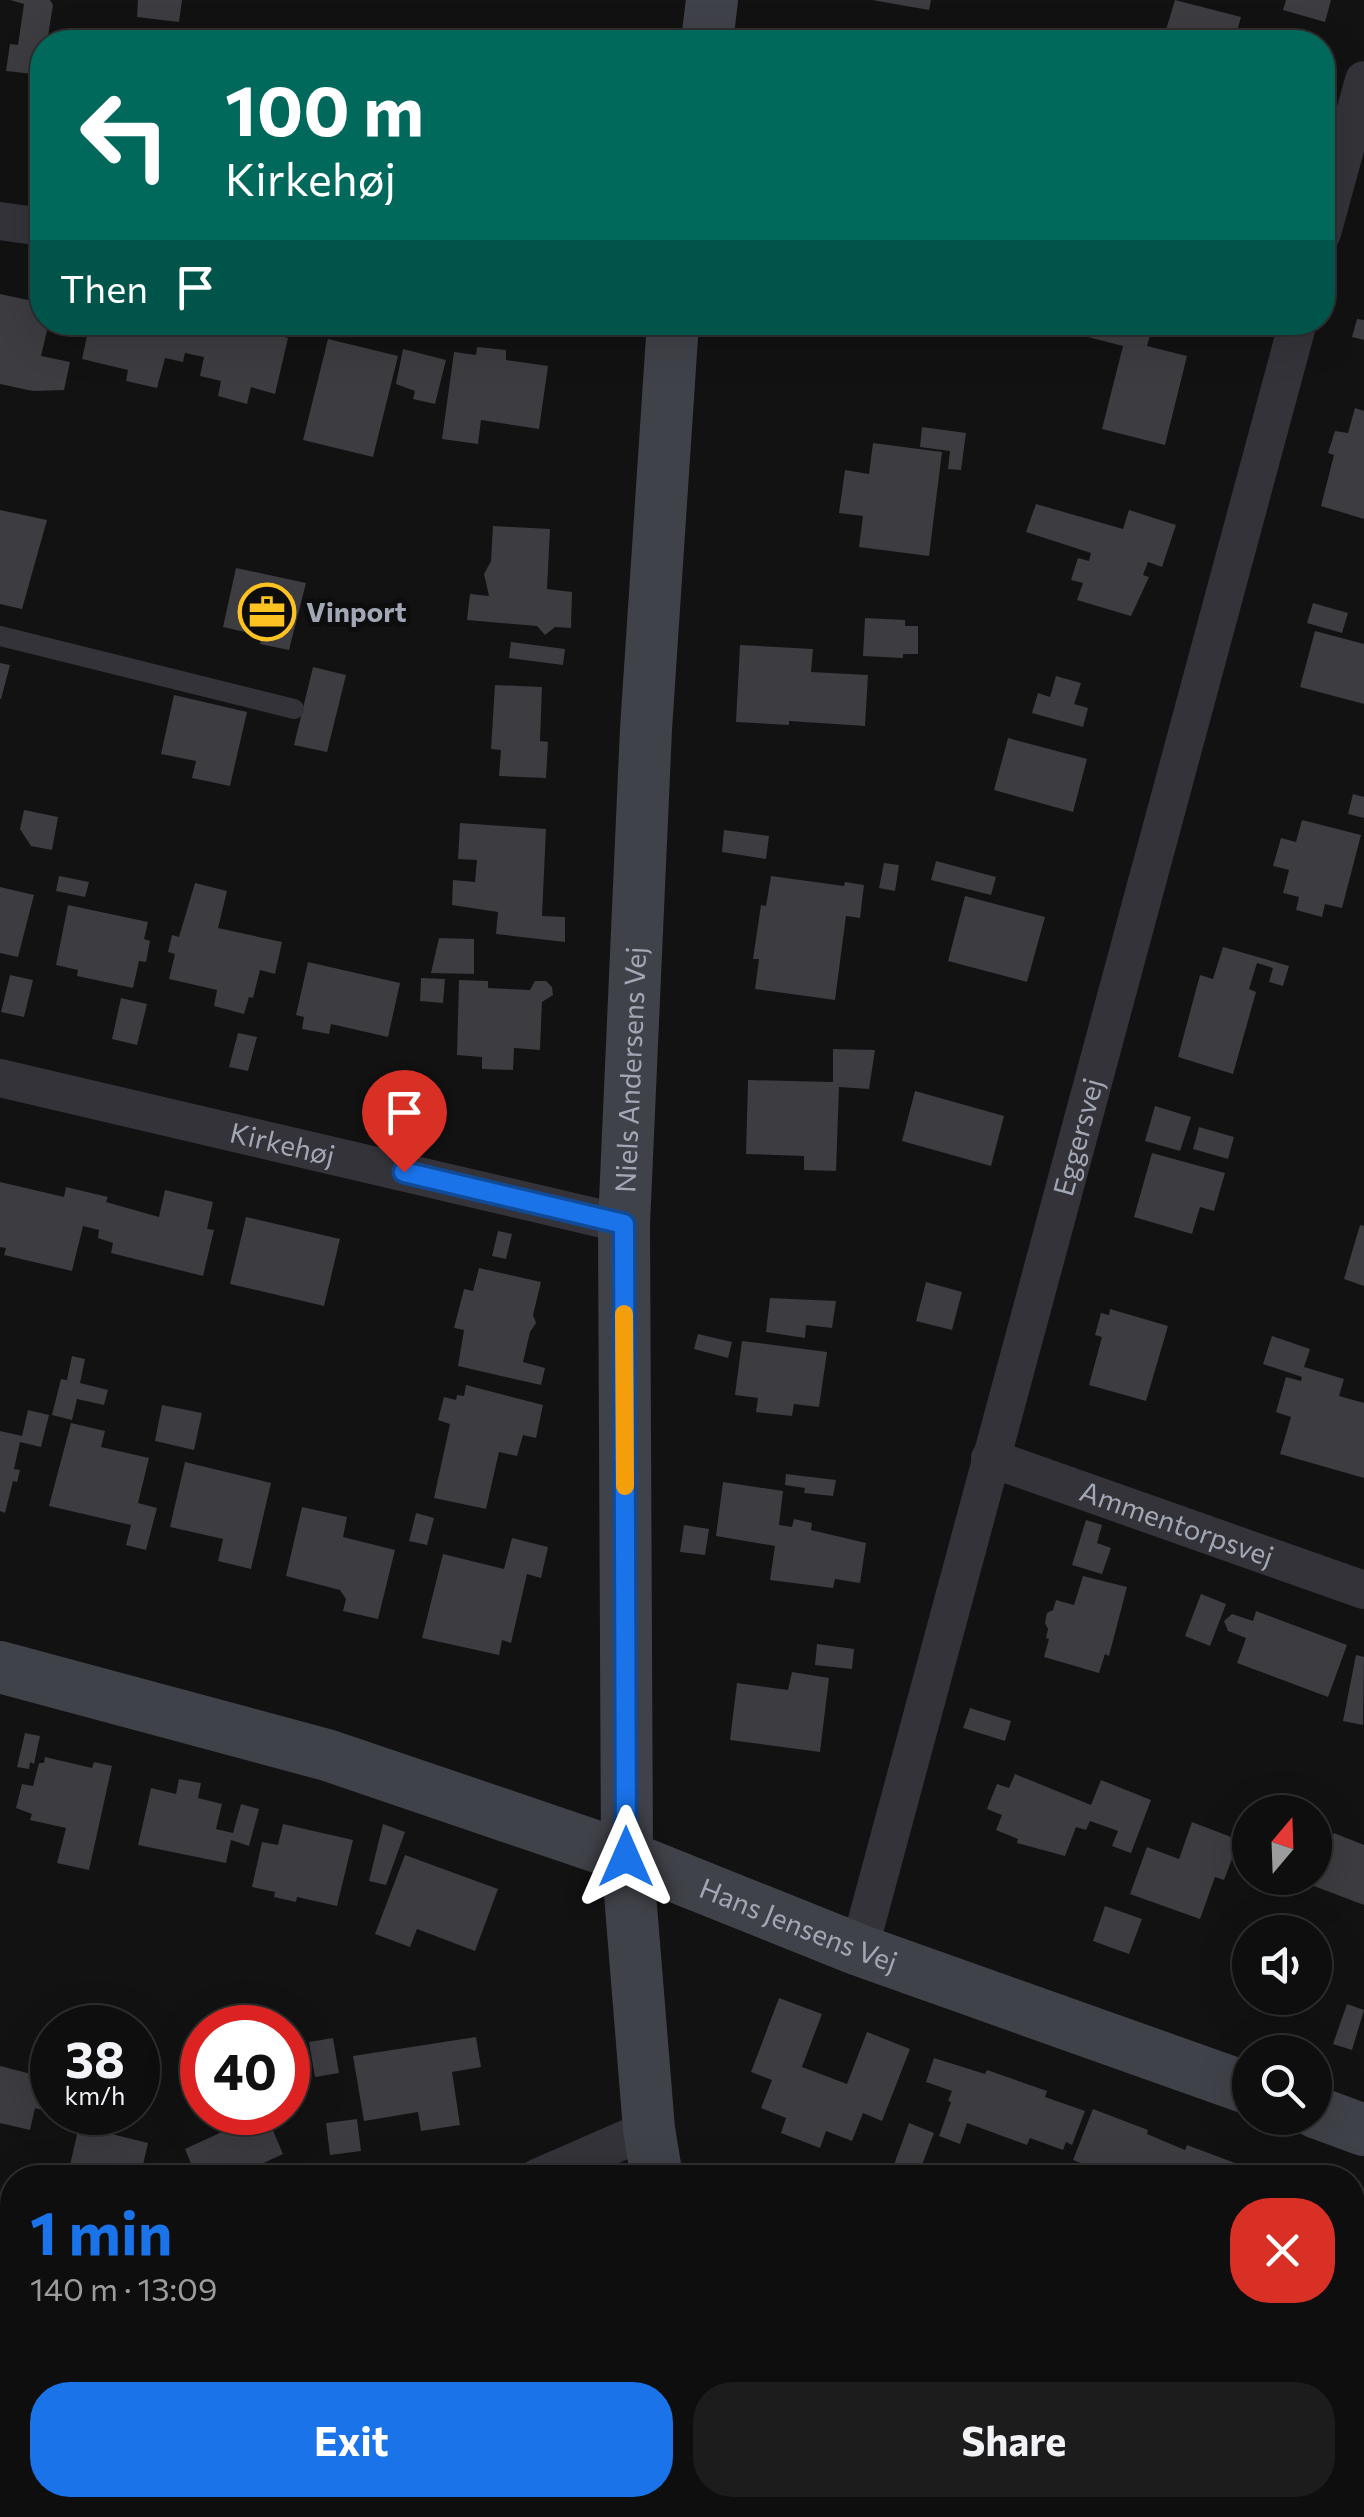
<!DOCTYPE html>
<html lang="en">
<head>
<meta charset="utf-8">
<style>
  :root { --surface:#0e0e0e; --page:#1c1c1c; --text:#f1f3f6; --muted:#9b9c9e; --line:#2e2e2e; --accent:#1a73e8 }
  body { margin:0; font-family:Commissioner,sans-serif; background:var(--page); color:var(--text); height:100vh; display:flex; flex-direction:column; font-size:38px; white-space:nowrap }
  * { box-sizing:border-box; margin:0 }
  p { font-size:32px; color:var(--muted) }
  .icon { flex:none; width:55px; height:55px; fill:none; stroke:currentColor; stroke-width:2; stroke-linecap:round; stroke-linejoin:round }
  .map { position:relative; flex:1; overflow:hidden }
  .side { position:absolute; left:0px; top:2165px; width:1365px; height:352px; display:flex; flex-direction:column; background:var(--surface); border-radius:40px 40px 0 0; box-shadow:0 10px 40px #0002,0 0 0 2px var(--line) }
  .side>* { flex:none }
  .top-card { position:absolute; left:30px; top:30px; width:1305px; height:305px; border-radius:40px; box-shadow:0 10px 40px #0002,0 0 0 2px var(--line); background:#00695c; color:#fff; overflow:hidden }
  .needle { width:65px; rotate:19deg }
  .buttons { position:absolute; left:1232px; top:1795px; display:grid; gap:20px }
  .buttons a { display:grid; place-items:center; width:100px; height:100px; border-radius:50%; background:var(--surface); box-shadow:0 10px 40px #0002,0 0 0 2px var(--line); font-size:50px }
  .speed { position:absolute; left:30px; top:2005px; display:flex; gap:20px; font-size:50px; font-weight:700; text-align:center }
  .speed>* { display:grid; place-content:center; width:130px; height:130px; border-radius:50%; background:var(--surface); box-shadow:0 10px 40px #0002,0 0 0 2px var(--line); line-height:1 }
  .speed small { font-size:25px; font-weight:400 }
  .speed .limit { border:15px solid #d22; background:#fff; color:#111 }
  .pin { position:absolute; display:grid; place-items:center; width:85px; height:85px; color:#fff; margin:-102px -42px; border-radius:50% 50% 50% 0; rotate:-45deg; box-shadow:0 0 10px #0007 }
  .pin .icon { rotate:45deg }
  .me { position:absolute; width:110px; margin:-55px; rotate:0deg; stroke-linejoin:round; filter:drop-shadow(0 0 8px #0008) }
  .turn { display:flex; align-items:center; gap:35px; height:210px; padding:0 30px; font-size:45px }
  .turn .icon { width:130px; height:130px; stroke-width:2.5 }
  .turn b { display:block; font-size:70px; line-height:85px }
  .then { display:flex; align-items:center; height:95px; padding:0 30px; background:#0003; gap:20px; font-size:38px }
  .round { display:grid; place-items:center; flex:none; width:105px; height:105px; border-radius:40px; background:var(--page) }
  .headline { display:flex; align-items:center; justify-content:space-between; height:170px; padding:0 30px }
  h1 { font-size:60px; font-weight:700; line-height:75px; color:var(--accent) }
  .primary-button { display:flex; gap:20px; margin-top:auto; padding:20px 30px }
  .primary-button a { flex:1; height:115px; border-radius:40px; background:var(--accent); color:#fff; font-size:40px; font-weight:700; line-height:115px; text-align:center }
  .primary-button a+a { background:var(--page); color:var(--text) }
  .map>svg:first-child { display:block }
  .building { fill:#3c3c41 }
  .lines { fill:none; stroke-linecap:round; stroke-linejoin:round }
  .lane { stroke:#333339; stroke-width:20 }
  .street { stroke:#333339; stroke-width:38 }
  .secondary { stroke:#404249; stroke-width:52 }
  .route-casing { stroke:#114b97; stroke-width:25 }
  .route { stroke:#1a73e8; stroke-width:18 }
  .slow { stroke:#f59e0b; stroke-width:18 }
  .labels { text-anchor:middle; stroke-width:10; stroke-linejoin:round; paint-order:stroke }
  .poi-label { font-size:28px; font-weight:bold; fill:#a2a7b5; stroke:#0d0d0e; text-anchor:start }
  .street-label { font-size:28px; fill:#a2a7b5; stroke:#0d0d0e }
</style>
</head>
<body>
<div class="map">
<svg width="1364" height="2517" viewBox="0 0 1364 2517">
  <rect width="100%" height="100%" fill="#121213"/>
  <!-- building -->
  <g class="building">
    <polygon points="10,0 50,0 53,5 47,42 42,42 42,75 6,71 10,44 18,45 24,4"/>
    <polygon points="138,0 182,0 179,22 137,17"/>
    <polygon points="872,0 931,0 929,10"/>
    <polygon points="1175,0 1241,17 1234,42 1156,42 1157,38 1163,40"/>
    <polygon points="1286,0 1331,0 1325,22 1283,10"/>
    <polygon points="0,294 42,303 42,322 49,322 41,356 70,362 64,390 33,391 0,384"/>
    <polygon points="1357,319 1364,320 1364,340 1352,337"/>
    <polygon points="90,322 156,322 169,326 170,322 243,322 242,327 288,338 275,394 251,387 247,404 218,396 221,381 200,376 204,357 185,353 183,362 165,358 157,388 126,381 128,370 82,359"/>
    <polygon points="1080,322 1118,322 1151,332 1147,346 1187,356 1165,445 1102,429 1123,346 1076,334"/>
    <polygon points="328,339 398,356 373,457 303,440"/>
    <polygon points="477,347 506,350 506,360 548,366 539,429 481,420 478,444 442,439 454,352 476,355"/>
    <polygon points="403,349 446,360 435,404 413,399 415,391 396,384"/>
    <polygon points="1355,408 1364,411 1364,519 1321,506 1334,455 1328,453 1335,431 1348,433"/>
    <polygon points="922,427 966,433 961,470 948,469 950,451 920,447"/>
    <polygon points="873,443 942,452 929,556 859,547 863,516 839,513 845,470 869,474"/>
    <polygon points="1036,504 1123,529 1129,510 1176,525 1162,567 1148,562 1143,575 1149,577 1131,616 1077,600 1083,583 1071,580 1078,558 1089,561 1091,553 1026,532"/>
    <polygon points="0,510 47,520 22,609 0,604"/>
    <polygon points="493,526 550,529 547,589 572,592 571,628 555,627 545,635 537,626 467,620 470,594 489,596 484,574 491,561"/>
    <polygon points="236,568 306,583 289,650 260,644 262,636 223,627"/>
    <polygon points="1313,603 1348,613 1342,633 1307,623"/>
    <polygon points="865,618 905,620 905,626 918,626 918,654 903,654 903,658 863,656"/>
    <polygon points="1315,631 1364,644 1364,704 1300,687"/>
    <polygon points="511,642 565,649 563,665 509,658"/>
    <polygon points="740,645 813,649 811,672 868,675 865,726 789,721 789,725 736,722"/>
    <polygon points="0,663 10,665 1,699 0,699"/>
    <polygon points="313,667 346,675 327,752 294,745"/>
    <polygon points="1056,676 1081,683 1074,704 1088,708 1083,727 1032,713 1038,693 1050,697"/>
    <polygon points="495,685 542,687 540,741 548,742 546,778 499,776 501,750 491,749"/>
    <polygon points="174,695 247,712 230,786 192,778 196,761 161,754"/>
    <polygon points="1008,738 1087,759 1073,812 994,790"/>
    <polygon points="1353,794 1364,797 1364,818 1348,814"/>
    <polygon points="24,810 58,817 52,850 31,846 20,829"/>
    <polygon points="1302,820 1361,835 1342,908 1325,904 1322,917 1296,910 1299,897 1283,893 1289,870 1273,866 1281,838 1296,842"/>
    <polygon points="460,823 546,829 542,916 565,917 565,942 496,934 498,912 452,905 453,880 475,882 477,860 458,859"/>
    <polygon points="724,830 769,836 766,859 722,852"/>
    <polygon points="936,861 996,877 991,895 931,880"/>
    <polygon points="884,863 899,865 895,891 879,888"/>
    <polygon points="59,876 89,882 85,897 56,891"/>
    <polygon points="771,876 844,886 845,882 864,885 860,918 846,916 835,1000 755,989 759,959 753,959 761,905 766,906"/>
    <polygon points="195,883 227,891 218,928 282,942 275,974 260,970 253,998 249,997 244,1014 214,1006 217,990 169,979 175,954 168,952 172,935 179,937"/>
    <polygon points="0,887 34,895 18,957 0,953"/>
    <polygon points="965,896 1045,917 1027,982 948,961"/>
    <polygon points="68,905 148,922 144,939 150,941 146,962 139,961 133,988 77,976 78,970 56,965"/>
    <polygon points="439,938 474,939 474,974 431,973"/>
    <polygon points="1223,947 1289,966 1283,986 1269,982 1273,968 1257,963 1249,989 1256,992 1233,1074 1178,1057 1200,975 1213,979"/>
    <polygon points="308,962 400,983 388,1037 331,1024 329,1034 302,1029 304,1017 296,1015"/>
    <polygon points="10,975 33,980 24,1017 1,1012"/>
    <polygon points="421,978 445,979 443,1003 420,1001"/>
    <polygon points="459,980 488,981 488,988 530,990 535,981 546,981 552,987 553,995 542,1002 540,1050 514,1048 513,1070 482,1069 482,1057 457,1055"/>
    <polygon points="121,998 147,1004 137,1045 112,1039"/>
    <polygon points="238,1033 257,1037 248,1071 229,1067"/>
    <polygon points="833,1049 875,1050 869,1089 839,1087 836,1171 804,1170 804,1156 746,1154 748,1080 833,1082"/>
    <polygon points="915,1091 1004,1116 991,1166 902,1141"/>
    <polygon points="1155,1106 1191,1117 1180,1151 1145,1141"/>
    <polygon points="1199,1127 1234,1137 1228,1159 1193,1149"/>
    <polygon points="1152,1153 1225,1173 1214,1211 1200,1207 1192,1234 1134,1217"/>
    <polygon points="0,1182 64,1197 66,1187 108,1197 106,1202 159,1217 165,1190 213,1202 207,1229 214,1230 203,1276 111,1253 113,1243 98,1238 99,1230 83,1226 72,1271 4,1255 6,1248 0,1247"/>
    <polygon points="246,1217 340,1239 324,1306 230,1284"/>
    <polygon points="1360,1225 1364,1226 1364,1286 1344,1279"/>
    <polygon points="498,1231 512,1234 506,1259 492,1256"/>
    <polygon points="479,1268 541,1282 533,1315 536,1323 530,1332 523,1362 545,1368 541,1385 458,1366 464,1330 454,1328 464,1289 473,1291"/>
    <polygon points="926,1282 962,1292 952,1330 916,1321"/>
    <polygon points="770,1298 836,1301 832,1328 806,1325 805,1338 766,1332"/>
    <polygon points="1110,1309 1168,1326 1146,1401 1089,1385 1102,1337 1095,1335 1101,1313 1109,1315"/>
    <polygon points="698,1334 732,1342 728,1358 694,1349"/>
    <polygon points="1272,1336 1310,1349 1304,1367 1344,1379 1339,1396 1364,1403 1364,1478 1280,1454 1291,1417 1276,1412 1286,1377 1301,1381 1302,1377 1263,1364"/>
    <polygon points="742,1341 827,1352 819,1407 794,1404 792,1416 756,1412 758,1398 735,1395"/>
    <polygon points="72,1356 85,1359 80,1383 108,1390 104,1405 77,1399 72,1420 52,1415 61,1379 67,1380"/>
    <polygon points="466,1385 543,1405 536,1438 523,1435 517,1456 499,1452 486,1509 434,1498 450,1424 438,1420 444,1397 456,1400 457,1395 464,1396"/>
    <polygon points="162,1405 202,1413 194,1450 155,1441"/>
    <polygon points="28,1410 49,1415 41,1447 20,1442 14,1469 20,1470 17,1482 13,1481 5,1513 0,1511 0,1431 22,1436"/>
    <polygon points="71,1423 105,1431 101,1447 149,1458 138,1503 157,1508 146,1550 126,1545 131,1525 49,1506"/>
    <polygon points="185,1462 271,1483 251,1569 218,1561 223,1539 170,1527"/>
    <polygon points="786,1474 836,1480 833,1496 804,1493 805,1488 785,1485"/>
    <polygon points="723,1482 783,1491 779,1525 792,1527 794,1519 812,1523 811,1530 866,1543 860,1583 835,1579 833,1588 770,1580 775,1546 716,1536"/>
    <polygon points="302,1507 347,1517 343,1537 395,1550 378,1619 343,1611 346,1599 340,1590 286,1576"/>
    <polygon points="416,1513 434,1518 427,1545 409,1541"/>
    <polygon points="1086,1520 1102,1525 1097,1543 1111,1548 1102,1574 1072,1565"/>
    <polygon points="684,1525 709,1529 705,1555 680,1552"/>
    <polygon points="512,1538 548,1547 541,1578 527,1574 511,1643 502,1640 499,1655 422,1638 443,1554 504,1569"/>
    <polygon points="1083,1576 1127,1587 1109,1656 1105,1654 1099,1673 1044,1657 1049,1639 1046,1638 1048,1629 1045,1623 1047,1613 1053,1610 1056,1600 1074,1605"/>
    <polygon points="1201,1594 1226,1604 1210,1646 1185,1636"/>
    <polygon points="1256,1611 1347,1645 1328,1697 1237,1663 1246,1638 1228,1631 1224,1621 1232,1614 1253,1621"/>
    <polygon points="817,1644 854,1649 852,1669 815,1665"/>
    <polygon points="1356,1655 1364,1657 1363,1725 1343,1721"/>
    <polygon points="792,1672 829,1678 820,1752 730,1740 737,1683 788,1690"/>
    <polygon points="970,1708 1011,1721 1005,1741 963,1728"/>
    <polygon points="25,1733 40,1736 34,1764 30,1762 29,1769 17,1767"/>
    <polygon points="45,1757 92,1768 94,1762 112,1766 89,1870 57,1863 66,1828 30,1820 32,1814 16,1808 22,1784 33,1786 39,1763 44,1763"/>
    <polygon points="1015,1774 1091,1805 1101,1780 1151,1800 1131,1853 1112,1846 1118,1831 1090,1821 1086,1830 1076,1827 1065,1856 1017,1843 1018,1839 996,1830 1002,1815 987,1809 997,1784 1009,1788"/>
    <polygon points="179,1779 201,1783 198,1798 222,1804 216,1829 233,1833 241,1804 259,1809 249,1846 231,1840 226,1863 138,1845 151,1788 176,1794"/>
    <polygon points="1192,1822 1239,1840 1224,1880 1215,1877 1200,1919 1130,1894 1147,1847 1179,1859"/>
    <polygon points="283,1824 353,1840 337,1906 297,1897 296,1902 274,1897 275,1892 252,1887 262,1842 278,1845"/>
    <polygon points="383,1824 405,1832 386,1885 369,1881"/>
    <polygon points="1334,1833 1364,1845 1364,1905 1314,1886 1315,1882 1303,1878 1315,1878 1315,1856 1324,1860"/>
    <polygon points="405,1855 498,1889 475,1951 417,1929 410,1947 375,1934"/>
    <polygon points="1105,1906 1142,1919 1129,1954 1093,1941"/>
    <polygon points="779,1998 822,2014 802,2067 847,2084 867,2032 910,2049 882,2121 863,2113 852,2141 826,2131 820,2148 781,2133 786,2118 761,2108 772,2080 751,2072"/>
    <polygon points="1347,2004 1364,2010 1352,2050 1333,2044"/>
    <polygon points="476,2037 481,2067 452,2072 460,2125 421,2131 418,2112 364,2121 353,2056"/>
    <polygon points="333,2038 339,2073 315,2077 309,2042"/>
    <polygon points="934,2058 985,2074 987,2070 1047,2091 1045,2097 1085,2111 1072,2145 1066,2142 1063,2150 1030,2138 1027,2145 967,2123 960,2144 939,2136 951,2102 948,2101 952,2091 926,2082"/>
    <polygon points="0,2066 43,2077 40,2088 47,2089 42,2110 35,2108 30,2130 0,2123"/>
    <polygon points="1093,2109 1148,2130 1147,2134 1185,2150 1187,2145 1251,2169 1248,2178 1169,2178 1136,2165 1131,2178 1120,2178 1073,2160"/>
    <polygon points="265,2112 283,2154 242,2173 244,2178 197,2178 185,2149"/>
    <polygon points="357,2119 361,2151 330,2155 326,2123"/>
    <polygon points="909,2123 934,2133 917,2178 891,2173"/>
    <polygon points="79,2126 148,2143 140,2178 67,2178"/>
    <polygon points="1352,2215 1364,2219 1364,2254 1358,2253 1353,2267"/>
    <polygon points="1352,2444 1364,2448 1364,2477 1352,2473"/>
    <polygon points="0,2462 12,2466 12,2505 52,2505 48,2517 0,2517"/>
    <polygon points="206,2505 272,2505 307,2516 203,2517"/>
    <polygon points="325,2505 348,2505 360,2509 357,2517 321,2517"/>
    <polygon points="567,2505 630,2505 631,2507 605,2512 605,2517 569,2517"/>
    <polygon points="977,2505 1044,2505 1053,2509 1049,2517 985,2517 988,2510"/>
    <polygon points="1088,2505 1111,2505 1106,2517 1085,2514"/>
  </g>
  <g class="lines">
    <!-- lane -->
    <polyline class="lane" points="0,636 294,709"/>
    <!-- street -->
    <g class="street">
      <polyline points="0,221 42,227"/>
      <polyline points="1322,233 1364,80"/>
      <path id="s1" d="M0,1078L624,1224"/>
      <path id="s2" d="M990,1458L1364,1590"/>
      <path id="s3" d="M859,1950L1298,322"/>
      <polyline points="537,2178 649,2129"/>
      <polyline points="0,2277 12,2280"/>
      <polyline points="124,2517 128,2505"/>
    </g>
    <!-- secondary -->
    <g class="secondary">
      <polyline points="707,42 712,0"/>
      <path id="s4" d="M0,1667L327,1755L627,1857L859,1950L1250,2089"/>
      <polyline points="1315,2112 1364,2130"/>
      <path id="s5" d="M657,2178L649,2129L627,1857L624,1224L646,729L673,322"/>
      <polyline points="710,2505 712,2517"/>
    </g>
  </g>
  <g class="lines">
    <!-- route casing -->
    <g class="route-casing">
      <polyline id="route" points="404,1172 624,1224 626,1857"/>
    </g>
    <!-- route -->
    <use href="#route" class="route"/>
    <!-- slow -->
    <polyline class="slow" points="624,1314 625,1486"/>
  </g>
  <!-- icons -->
  <defs>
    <g id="office-ring" transform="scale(2.875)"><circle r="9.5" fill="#0d0d0e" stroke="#fbc222" stroke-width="1.5"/><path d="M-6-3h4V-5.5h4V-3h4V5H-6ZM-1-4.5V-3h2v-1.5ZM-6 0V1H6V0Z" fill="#fbc222"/></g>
  </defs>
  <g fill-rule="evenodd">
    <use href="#office-ring" x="267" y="612"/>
  </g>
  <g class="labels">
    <!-- poi labels -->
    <g class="poi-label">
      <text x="306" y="622">Vinport</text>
    </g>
    <!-- street labels -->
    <g class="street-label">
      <text dy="10" stroke="none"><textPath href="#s5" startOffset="1110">Niels Andersens Vej</textPath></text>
      <text dy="10" stroke="none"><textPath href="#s3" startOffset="842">Eggersvej</textPath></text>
      <text dy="10" stroke="none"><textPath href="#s1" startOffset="290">Kirkehøj</textPath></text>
      <text dy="10" stroke="none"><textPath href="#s2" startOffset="198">Ammentorpsvej</textPath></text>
      <text dy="10" stroke="none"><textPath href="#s4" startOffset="840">Hans Jensens Vej</textPath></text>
    </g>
  </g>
</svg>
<div class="buttons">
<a><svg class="needle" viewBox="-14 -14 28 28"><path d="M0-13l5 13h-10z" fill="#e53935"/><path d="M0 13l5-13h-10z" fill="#9b9c9e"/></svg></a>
<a><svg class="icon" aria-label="sound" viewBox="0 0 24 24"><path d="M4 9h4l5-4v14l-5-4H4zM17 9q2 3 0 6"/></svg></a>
<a><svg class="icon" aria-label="search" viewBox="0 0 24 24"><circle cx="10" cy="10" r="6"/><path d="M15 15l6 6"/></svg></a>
</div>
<div class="speed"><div>38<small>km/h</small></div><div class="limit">40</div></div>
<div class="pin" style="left:404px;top:1172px;background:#d93025"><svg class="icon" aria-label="arrive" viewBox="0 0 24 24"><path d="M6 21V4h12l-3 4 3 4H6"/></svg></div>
<svg class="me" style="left:626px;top:1857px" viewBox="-20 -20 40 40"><path d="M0-17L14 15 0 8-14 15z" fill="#1a73e8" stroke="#fff" stroke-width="4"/></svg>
<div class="top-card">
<div class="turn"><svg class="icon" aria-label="left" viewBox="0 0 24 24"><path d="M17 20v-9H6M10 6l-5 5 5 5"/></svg><div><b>100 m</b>Kirkehøj</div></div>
<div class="then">Then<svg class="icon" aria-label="arrive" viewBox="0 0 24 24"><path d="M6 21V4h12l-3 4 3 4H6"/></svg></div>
</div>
<section class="side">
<div class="headline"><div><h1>1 min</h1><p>140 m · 13:09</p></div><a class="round" style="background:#d93025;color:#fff"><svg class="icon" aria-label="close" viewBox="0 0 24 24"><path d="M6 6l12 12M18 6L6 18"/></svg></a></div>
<div class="primary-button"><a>Exit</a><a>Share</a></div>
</section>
</div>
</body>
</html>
